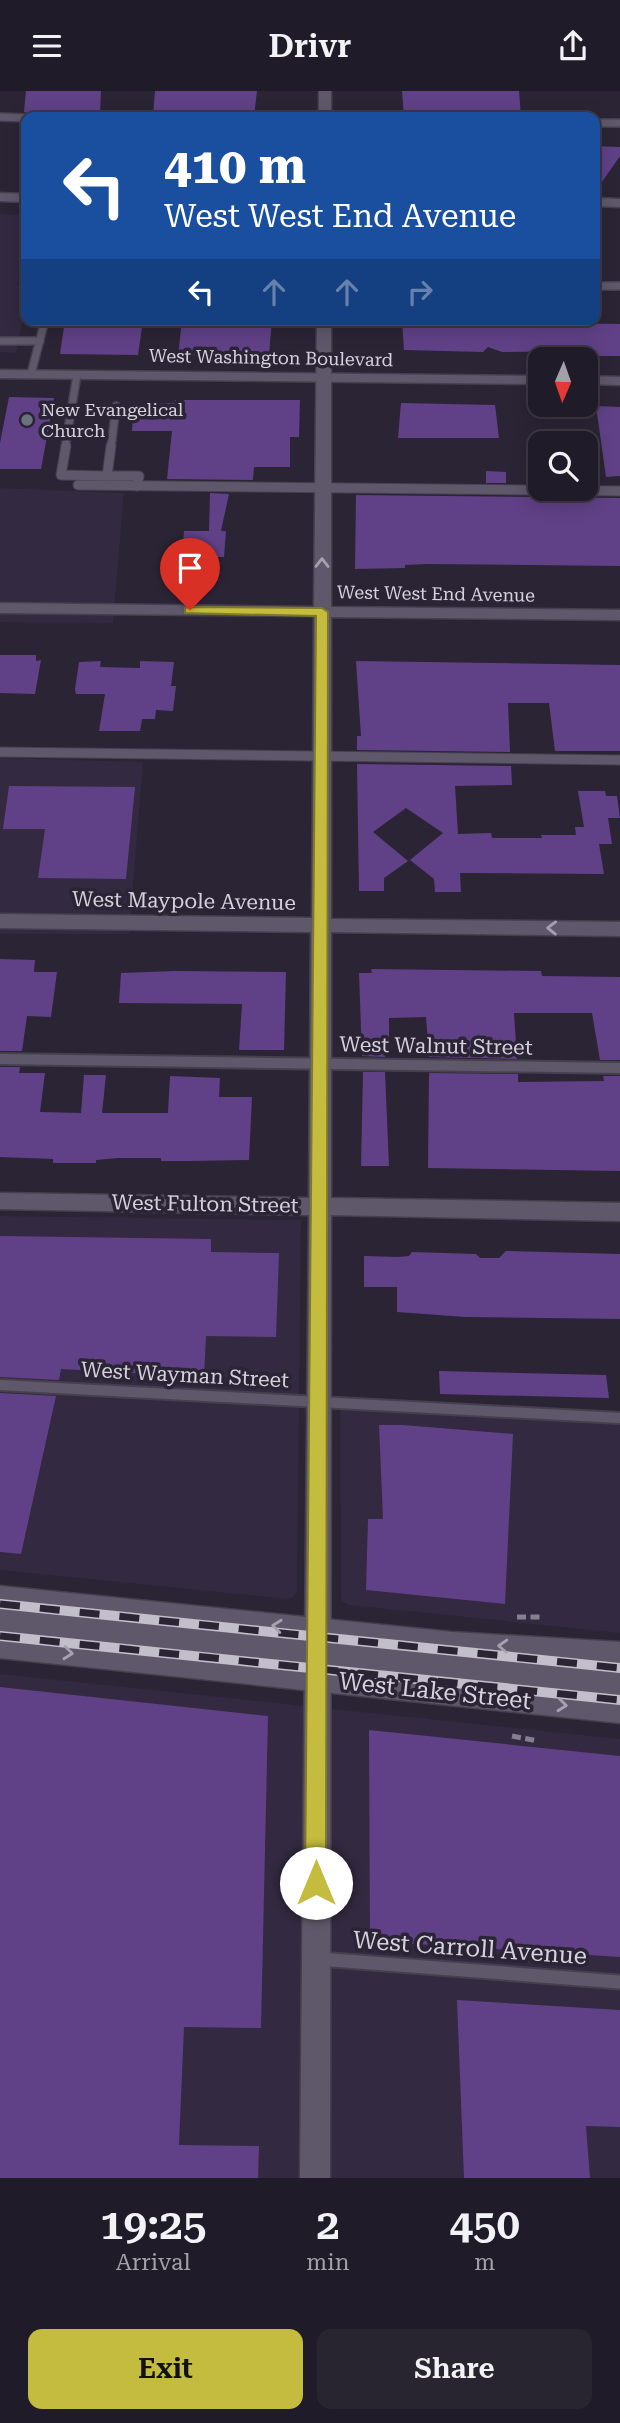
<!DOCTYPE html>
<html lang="en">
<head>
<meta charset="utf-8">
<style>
  :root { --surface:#201b28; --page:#282430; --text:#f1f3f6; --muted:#a2a1a8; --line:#3d3945; --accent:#c4bc3e }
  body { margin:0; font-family:"Roboto Serif",serif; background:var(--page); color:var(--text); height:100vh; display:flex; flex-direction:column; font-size:26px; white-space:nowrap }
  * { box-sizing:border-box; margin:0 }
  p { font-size:23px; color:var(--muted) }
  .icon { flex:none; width:38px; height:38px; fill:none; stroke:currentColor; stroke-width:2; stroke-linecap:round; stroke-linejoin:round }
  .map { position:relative; height:2087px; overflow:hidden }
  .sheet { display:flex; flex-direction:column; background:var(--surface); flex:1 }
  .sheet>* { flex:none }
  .top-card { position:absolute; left:21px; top:21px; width:579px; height:214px; border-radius:14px; box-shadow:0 4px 18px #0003,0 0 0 2px var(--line); background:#1a4fa0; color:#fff; overflow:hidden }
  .needle { width:46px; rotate:182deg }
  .buttons { position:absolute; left:528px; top:256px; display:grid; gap:14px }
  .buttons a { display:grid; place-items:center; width:70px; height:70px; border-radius:14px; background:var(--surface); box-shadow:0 4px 18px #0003,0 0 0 2px var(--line); font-size:35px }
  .pin { position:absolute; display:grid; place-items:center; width:60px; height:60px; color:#fff; margin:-72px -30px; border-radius:50% 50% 50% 0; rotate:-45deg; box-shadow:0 0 7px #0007 }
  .pin .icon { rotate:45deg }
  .me { position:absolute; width:77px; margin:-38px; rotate:0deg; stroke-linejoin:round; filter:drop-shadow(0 0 5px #0008) }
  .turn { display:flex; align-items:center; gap:24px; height:147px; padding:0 28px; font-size:32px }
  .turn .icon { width:91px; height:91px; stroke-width:2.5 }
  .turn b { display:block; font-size:49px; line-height:60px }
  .lanes { display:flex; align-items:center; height:66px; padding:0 28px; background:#0003; justify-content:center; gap:35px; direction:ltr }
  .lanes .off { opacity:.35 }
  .eta { display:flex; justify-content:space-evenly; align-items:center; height:119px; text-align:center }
  .eta b { font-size:42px; font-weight:600; line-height:49px }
  .button { display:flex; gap:14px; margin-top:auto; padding:14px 28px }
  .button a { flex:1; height:80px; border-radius:14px; background:var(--accent); color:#111; font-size:28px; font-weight:600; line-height:80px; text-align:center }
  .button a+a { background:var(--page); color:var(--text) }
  header { display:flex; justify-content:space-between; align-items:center; height:91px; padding:0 28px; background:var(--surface); font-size:32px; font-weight:600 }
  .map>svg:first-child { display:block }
  .built { fill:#332940 }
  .building { fill:#604187 }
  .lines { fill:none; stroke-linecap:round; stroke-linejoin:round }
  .service-far3-casing { stroke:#46404e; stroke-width:10 }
  .service-far2-casing { stroke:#46404e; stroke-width:11 }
  .service-far1-casing { stroke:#46404e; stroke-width:14 }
  .service-casing { stroke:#46404e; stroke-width:17 }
  .minor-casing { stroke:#46404e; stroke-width:3 }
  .tertiary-casing { stroke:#46404e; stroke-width:3 }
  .secondary-casing { stroke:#46404e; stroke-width:3 }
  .path { stroke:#85808e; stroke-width:5; stroke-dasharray:9 4.5; stroke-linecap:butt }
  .service-far3 { stroke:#5f586b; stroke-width:7 }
  .service-far2 { stroke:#5f586b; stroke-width:9 }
  .service-far1 { stroke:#5f586b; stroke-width:10 }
  .service { stroke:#5f586b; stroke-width:13 }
  .minor { fill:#5f586b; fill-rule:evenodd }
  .tertiary { fill:#5f586b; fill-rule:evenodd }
  .secondary { fill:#5f586b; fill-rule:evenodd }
  .rail-casing { stroke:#c2beca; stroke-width:10 }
  .rail { stroke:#2b2435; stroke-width:7; stroke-dasharray:20; stroke-linecap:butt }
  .oneway { stroke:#a6a1af }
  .route { fill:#c4bc3e; stroke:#7f7a28; stroke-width:2 }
  .worship-dot { fill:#6b7280; stroke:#2b2435; stroke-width:2.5 }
  .labels { text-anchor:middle; stroke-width:7; stroke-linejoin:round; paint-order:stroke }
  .far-street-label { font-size:18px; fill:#d6d2dd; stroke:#2b2435 }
  .far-poi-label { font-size:18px; fill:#d6d2dd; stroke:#2b2435; text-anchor:start }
  .street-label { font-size:21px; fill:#d6d2dd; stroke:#2b2435 }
  .near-street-label { font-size:24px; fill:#d6d2dd; stroke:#2b2435 }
</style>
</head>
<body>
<header><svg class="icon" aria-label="menu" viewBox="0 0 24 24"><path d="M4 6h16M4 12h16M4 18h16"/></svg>Drivr<svg class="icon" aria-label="share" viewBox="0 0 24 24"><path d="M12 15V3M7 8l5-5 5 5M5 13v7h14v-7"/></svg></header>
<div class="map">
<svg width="620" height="2087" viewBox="0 0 620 2087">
  <rect width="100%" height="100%" fill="#2b2435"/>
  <!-- built -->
  <g class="built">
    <polygon points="0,123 26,124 26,154 17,194 26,195 26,214 16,262 0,261"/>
    <polygon points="0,397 124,402 113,532 0,531"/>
    <polygon points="0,667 143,671 129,843 0,843"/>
    <polygon points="0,1125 301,1129 297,1501 293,1506 288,1508 0,1479"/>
    <polygon points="340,1311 620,1327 620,1542 359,1515 348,1514 341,1509"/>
    <polygon points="0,1583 620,1648 620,2087 0,2087"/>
  </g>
  <!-- building -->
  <g class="building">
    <polygon points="26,0 101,0 100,23 31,23 24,21"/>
    <polygon points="155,0 257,0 254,25 153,25"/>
    <polygon points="402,0 519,0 521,26 404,26"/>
    <polygon points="595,55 620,56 620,65 595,101"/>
    <polygon points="65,229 143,229 138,264 60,263"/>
    <polygon points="182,229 272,229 269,263 178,265"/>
    <polygon points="402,230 620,233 620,265 592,265 592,262 569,260 502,261 488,256 483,261 404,259"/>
    <polygon points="9,306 54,307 41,378 0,378 0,352"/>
    <polygon points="175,309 300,309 299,346 290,346 290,376 254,376 253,389 167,388 172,340 132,340 134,314 175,312"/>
    <polygon points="401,312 495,314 499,347 398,347"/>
    <polygon points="596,315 620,316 620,385 606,386"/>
    <polygon points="486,380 506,381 506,392 486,392"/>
    <polygon points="210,402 229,403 221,440 226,440 224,466 182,466 184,440 209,440"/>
    <polygon points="356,404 620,407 620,475 426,473 405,474 405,477 355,478"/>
    <polygon points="0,564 36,564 36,570 41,569 35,603 0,602"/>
    <polygon points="101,570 100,576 140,577 140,570 174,571 171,595 176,595 173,620 156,619 155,628 142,628 140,640 99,640 105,603 76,603 75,598 79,571"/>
    <polygon points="356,570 620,574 620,660 555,660 549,612 508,612 510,661 357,659 357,645 361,645"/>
    <polygon points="357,673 511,675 512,694 455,695 458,743 491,742 492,747 542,747 541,744 576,744 575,736 584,736 578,700 605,700 606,705 617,705 620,727 608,727 612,753 599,753 604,783 460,782 461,801 435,801 434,788 410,769 443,742 406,717 373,741 408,770 384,787 384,800 359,800"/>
    <polygon points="9,695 135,696 126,788 38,787 45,738 3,738"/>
    <polygon points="0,868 35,869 34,881 57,881 51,926 27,925 22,960 0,960"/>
    <polygon points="371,878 541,880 542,885 620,886 620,969 600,969 592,922 514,922 517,968 429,966 426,926 389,927 389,961 384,961 385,966 362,965 359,882 372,882"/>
    <polygon points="175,880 286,881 284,959 239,959 242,913 119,912 121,882"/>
    <polygon points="0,976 20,976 19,982 45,982 40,1021 81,1022 84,984 106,984 102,1022 168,1022 170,985 220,987 219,1006 252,1006 249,1069 190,1070 161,1070 161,1067 118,1067 96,1069 96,1072 53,1072 53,1068 0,1066"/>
    <polygon points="363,981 385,981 389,1075 361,1075"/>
    <polygon points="429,982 518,983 518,991 604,990 603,985 620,985 620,1080 428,1077"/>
    <polygon points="0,1145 211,1148 211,1161 279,1162 276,1246 206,1245 204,1286 61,1278 59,1289 0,1286"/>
    <polygon points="506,1160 620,1163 620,1228 465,1226 397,1221 397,1196 364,1196 364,1165 398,1166 409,1165 412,1161 476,1163 480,1167 499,1167"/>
    <polygon points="439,1280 606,1284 609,1307 440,1303"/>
    <polygon points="0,1302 56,1305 21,1463 0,1461"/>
    <polygon points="379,1334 403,1334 513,1343 505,1513 366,1499 368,1428 383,1428"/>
    <polygon points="0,1596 268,1625 261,1937 184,1936 179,2054 259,2055 258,2087 0,2087"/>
    <polygon points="369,1639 620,1665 620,1866 370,1850"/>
    <polygon points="457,1909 620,1919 620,2036 586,2035 590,2087 464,2087"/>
  </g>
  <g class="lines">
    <!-- service-far3 casing -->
    <g class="service-far3-casing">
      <g id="service-far3">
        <polyline points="0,26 26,27"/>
        <polyline points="595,32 620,32"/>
        <polyline points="26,184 26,190"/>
        <polyline points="595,195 620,195"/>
        <polyline points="0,250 40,250"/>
        <polyline points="31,283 45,229"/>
        <polyline points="65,357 77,284"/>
        <polyline points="111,357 116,315"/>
      </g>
    </g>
    <!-- service-far2 casing -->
    <g class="service-far2-casing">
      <g id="service-far2">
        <polyline points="66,355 61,384 107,385 111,355"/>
        <polyline points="107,385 139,385 137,395"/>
        <polyline points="78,394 620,400"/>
        <polyline points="0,661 620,669"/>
      </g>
    </g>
    <!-- service-far1 casing -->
    <g class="service-far1-casing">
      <g id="service-far1">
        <polyline points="0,968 620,977"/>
        <polyline points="0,1294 620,1327"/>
      </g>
    </g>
    <!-- service casing -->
    <g class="service-casing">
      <polyline id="service" points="319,1868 620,1891"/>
    </g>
    <!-- minor casing -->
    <g class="minor-casing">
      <g id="minor">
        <rect x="319" y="0" width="12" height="26"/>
        <polygon points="317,229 331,229 331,516 620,519 620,529 331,526 331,828 620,831 620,845 331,841 331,1107 620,1112 620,1130 331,1124 330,2087 300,2087 309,1124 0,1118 0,1102 309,1107 311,841 0,837 0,823 312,827 314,525 0,522 0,512 314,516"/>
      </g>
    </g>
    <!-- tertiary casing -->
    <g class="tertiary-casing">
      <g id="tertiary">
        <polygon points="0,279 541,285 541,293 0,287"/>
        <polygon points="586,285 620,286 620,294 586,293"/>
      </g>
    </g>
    <!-- secondary casing -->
    <g class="secondary-casing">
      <g id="secondary">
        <polygon points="0,102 26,103 26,111 0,110"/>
        <polygon points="595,107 620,108 620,116 595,115"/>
        <polygon points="0,1495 452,1541 620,1551 620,1575 480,1566 620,1581 620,1605 0,1541"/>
        <polygon points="0,1543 620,1608 620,1632 0,1567"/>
      </g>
    </g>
    <!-- path -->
    <g class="path">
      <polyline points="517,1526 541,1526"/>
      <polyline points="512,1645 538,1650"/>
    </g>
    <!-- service-far3 -->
    <use href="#service-far3" class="service-far3"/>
    <!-- service-far2 -->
    <use href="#service-far2" class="service-far2"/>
    <!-- service-far1 -->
    <use href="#service-far1" class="service-far1"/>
    <!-- service -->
    <use href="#service" class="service"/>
    <!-- minor -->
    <use href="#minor" class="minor"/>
    <!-- tertiary -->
    <use href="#tertiary" class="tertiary"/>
    <!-- secondary -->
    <use href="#secondary" class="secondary"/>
    <!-- rail casing -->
    <g class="rail-casing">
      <g id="rail">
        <polyline points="0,1513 620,1577"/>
        <polyline points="0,1545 620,1609"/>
      </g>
    </g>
    <!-- rail -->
    <use href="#rail" class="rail"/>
  </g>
  <!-- one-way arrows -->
  <defs><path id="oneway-chevron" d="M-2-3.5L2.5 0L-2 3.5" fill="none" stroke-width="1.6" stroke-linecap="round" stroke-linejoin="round" transform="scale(1.75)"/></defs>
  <g class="oneway">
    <use href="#oneway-chevron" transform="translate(322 472) rotate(-90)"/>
    <use href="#oneway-chevron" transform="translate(552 837) rotate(-179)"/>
    <use href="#oneway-chevron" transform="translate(277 1535) rotate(-174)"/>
    <use href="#oneway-chevron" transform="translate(503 1555) rotate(-177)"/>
    <use href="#oneway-chevron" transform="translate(68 1562) rotate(6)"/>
    <use href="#oneway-chevron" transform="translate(562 1614) rotate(6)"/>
  </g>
  <!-- route -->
  <polygon class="route" points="190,516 322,517 328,521 326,1792 323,1799 316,1802 308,1799 305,1792 316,525 185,522 185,517"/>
  <!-- markers -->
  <circle class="worship-dot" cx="27" cy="329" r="7"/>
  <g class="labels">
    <!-- far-street labels -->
    <g class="far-street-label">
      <text transform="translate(271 267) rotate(1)" y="6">West Washington Boulevard</text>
      <text transform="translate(436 503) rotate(1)" y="6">West West End Avenue</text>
    </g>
    <!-- far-poi labels -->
    <g class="far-poi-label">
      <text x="41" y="325">New Evangelical<tspan x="41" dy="21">Church</tspan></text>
    </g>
    <!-- street labels -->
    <g class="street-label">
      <text transform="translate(184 810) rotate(1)" y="7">West Maypole Avenue</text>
      <text transform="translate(436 955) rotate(1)" y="7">West Walnut Street</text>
      <text transform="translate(205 1113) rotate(1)" y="7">West Fulton Street</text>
      <text transform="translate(185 1284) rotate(3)" y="7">West Wayman Street</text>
    </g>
    <!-- near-street labels -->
    <g class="near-street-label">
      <text transform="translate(435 1600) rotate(6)" y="8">West Lake Street</text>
      <text transform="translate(470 1857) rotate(4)" y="8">West Carroll Avenue</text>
    </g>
  </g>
</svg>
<div class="buttons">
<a><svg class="needle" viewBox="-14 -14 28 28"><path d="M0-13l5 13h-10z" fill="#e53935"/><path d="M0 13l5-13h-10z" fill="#a2a1a8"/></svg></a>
<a><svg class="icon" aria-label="search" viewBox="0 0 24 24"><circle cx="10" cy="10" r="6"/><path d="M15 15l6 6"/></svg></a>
</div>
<div class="pin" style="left:190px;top:519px;background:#d93025"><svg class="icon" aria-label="arrive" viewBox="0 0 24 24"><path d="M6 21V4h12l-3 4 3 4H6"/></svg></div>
<svg class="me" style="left:316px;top:1792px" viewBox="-20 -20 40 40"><circle r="19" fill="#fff"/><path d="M0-13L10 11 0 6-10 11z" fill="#c4bc3e"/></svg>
<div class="top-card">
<div class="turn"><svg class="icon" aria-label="left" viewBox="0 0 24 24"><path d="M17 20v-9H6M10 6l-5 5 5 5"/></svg><div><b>410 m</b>West West End Avenue</div></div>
<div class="lanes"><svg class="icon" aria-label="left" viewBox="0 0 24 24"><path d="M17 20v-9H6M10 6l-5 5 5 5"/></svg><svg class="icon off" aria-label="ahead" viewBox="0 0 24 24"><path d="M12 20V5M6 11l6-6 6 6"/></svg><svg class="icon off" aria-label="ahead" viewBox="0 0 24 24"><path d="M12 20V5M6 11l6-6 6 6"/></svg><svg class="icon off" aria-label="right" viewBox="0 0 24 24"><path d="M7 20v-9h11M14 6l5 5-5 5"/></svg></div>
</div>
</div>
<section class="sheet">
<div class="eta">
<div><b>19:25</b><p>Arrival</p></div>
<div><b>2</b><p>min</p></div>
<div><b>450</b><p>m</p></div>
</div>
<div class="button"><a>Exit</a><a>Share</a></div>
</section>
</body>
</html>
